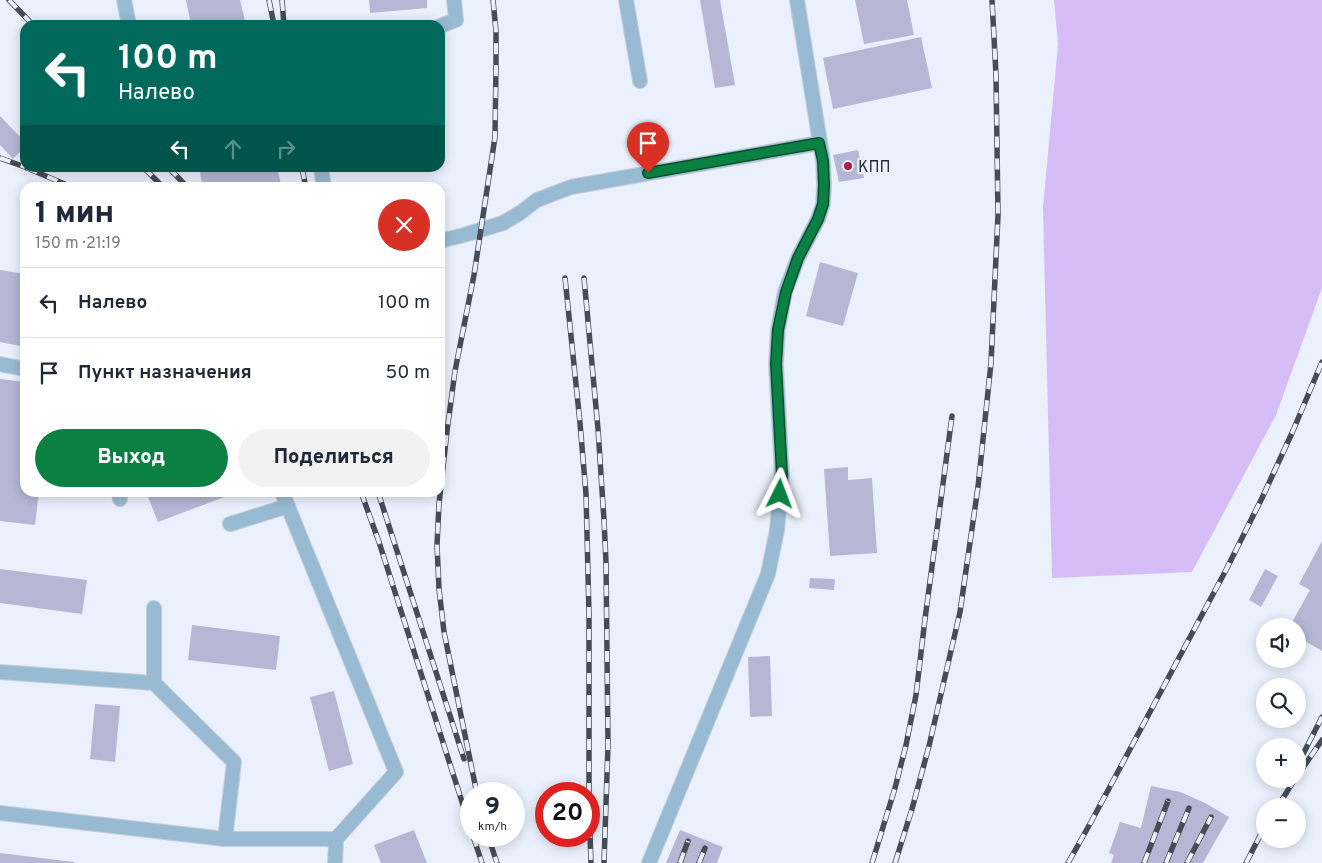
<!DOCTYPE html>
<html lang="ru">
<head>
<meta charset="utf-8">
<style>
  :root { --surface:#fff; --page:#f2f2f3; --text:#1f2937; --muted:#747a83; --line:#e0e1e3; --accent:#0b8043 }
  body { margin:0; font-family:Overpass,sans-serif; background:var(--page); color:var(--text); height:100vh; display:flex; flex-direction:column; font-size:19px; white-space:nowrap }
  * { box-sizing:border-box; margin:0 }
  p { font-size:16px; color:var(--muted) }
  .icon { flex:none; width:28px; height:28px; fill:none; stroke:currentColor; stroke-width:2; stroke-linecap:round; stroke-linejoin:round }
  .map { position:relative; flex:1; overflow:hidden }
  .sheet { position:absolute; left:20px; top:182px; width:425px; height:315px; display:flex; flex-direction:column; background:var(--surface); border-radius:15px; box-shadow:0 2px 12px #0003 }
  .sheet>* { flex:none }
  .hud { position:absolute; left:20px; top:20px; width:425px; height:152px; border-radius:15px; box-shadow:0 2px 12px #0003; background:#00695c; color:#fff; overflow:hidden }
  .buttons { position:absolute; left:1256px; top:618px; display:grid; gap:10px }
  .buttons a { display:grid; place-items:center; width:50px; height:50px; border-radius:50%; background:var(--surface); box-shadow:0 2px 12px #0003; font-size:25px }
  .speed { position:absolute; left:460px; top:782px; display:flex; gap:10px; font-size:25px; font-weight:700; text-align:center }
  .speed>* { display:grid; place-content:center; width:65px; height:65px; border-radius:50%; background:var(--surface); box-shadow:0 2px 12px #0003; line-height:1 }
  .speed small { font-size:12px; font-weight:400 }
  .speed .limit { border:8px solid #d22; background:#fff; color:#111 }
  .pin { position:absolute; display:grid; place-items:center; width:42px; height:42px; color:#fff; margin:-51px -21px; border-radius:50% 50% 50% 0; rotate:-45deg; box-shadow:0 0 5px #0007 }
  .pin .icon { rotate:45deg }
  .me { position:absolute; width:55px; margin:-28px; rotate:3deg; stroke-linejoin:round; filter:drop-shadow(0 0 4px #0008) }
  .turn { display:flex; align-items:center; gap:18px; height:105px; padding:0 15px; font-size:22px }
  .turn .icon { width:65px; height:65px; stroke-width:2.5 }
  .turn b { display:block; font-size:35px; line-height:42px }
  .lanes { display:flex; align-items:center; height:48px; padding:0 15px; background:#0003; justify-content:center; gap:25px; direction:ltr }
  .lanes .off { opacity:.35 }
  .round { display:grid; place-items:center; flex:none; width:52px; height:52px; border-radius:26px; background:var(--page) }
  .overview { display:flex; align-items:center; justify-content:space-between; height:85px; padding:0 15px }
  h1 { font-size:30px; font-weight:800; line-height:38px }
  .primary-button { display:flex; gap:10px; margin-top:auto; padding:10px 15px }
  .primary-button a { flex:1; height:58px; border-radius:30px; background:var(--accent); color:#fff; font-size:20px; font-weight:800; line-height:58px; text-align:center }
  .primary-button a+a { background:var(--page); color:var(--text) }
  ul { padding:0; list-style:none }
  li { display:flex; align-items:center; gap:15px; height:70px; padding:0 15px; border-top:1px solid var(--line) }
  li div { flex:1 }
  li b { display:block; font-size:19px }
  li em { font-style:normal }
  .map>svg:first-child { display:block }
  .green { fill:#d6bdf8 }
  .building { fill:#b5b7d4 }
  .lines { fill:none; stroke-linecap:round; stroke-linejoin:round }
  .lane-casing { stroke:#c6cdd8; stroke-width:16 }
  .lane { stroke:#98bbd3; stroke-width:14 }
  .rail-casing { stroke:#464d57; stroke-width:5.5 }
  .rail { stroke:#eaf1fc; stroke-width:4; stroke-dasharray:11; stroke-linecap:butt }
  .route-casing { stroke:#07532c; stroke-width:12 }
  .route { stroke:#0b8043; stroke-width:9 }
  .poi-dot { fill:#ac1a4b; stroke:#eaf1fc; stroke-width:2 }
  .labels { text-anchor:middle; stroke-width:4.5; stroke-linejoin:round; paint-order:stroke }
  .poi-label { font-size:16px; fill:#242a34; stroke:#eaf1fc; text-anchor:start }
</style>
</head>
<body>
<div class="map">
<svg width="1322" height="863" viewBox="0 0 1322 863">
  <rect width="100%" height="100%" fill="#eaf1fc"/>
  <!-- green -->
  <polygon class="green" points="1054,0 1322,0 1322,288 1276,415 1192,572 1052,578 1043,208 1058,44"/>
  <!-- building -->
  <g class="building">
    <polygon points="186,0 240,0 246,25 191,25"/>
    <polygon points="369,0 427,0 427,8 370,13"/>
    <polygon points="700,0 720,0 735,85 715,88"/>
    <polygon points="855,0 907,0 914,35 864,44"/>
    <polygon points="921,37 932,88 833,109 823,58"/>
    <polygon points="0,116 25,142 25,147 13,159 0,145"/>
    <polygon points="858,150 864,178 839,182 833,155"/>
    <polygon points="199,168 277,168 282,188 203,188"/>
    <polygon points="820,262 858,273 843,326 806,316"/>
    <polygon points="0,270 25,274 25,347 0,342"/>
    <polygon points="0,379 25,382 25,492 39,492 35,525 0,521"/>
    <polygon points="848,467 848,480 872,478 877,553 830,556 824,469"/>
    <polygon points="146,492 235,492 235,493 158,522"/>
    <polygon points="1322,541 1322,651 1298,637 1298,626 1290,626 1310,590 1299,584"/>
    <polygon points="0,569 87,580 82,614 0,603"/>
    <polygon points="1265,569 1278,576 1261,607 1249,600"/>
    <polygon points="810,578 835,579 834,590 809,588"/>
    <polygon points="192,625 280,636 276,670 188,660"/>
    <polygon points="770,656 772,716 750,717 748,657"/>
    <polygon points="334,691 353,764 329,771 310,697"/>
    <polygon points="95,704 120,706 115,762 90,759"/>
    <polygon points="1151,786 1180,792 1205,803 1229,817 1203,863 1111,863 1114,855 1109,853 1120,822 1141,828"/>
    <polygon points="414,830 427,863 381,863 374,845"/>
    <polygon points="680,830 723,847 717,863 666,863"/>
    <polygon points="0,853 74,862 74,863 0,863"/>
  </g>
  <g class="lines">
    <!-- lane casing -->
    <g class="lane-casing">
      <g id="lane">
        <polyline points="124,0 129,25"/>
        <polyline points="626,0 640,81"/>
        <polyline points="440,26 456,20 454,0"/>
        <polyline points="321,168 324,188"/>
        <polyline points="440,241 464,235 503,223 520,213 537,200 571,187 819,143"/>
        <polyline points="0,364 25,369"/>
        <polyline points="119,492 120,499"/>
        <polyline points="282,492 396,772 336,839 335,863"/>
        <polyline points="230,524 288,506"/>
        <polyline points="0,672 154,683 154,608"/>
        <polyline points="154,683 234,762 225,839"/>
        <polyline points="0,813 225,839 336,839"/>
        <polyline points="649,863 768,574 777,530 782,475 776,364 778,330 785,292 798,258 818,219 823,204 824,185 823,161 797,0"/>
      </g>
    </g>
    <!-- lane -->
    <use href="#lane" class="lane"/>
    <!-- rail casing -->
    <g class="rail-casing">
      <g id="rail">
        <polyline points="9,0 33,25"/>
        <polyline points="269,0 274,25"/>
        <polyline points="282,0 284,25"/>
        <polyline points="0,158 25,167"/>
        <polyline points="27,168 74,188"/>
        <polyline points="144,168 164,188"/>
        <polyline points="169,168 188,188"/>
        <polyline points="302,168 306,188"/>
        <polyline points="565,278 580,423 586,494 589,614 589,804 591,863"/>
        <polyline points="584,278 598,429 604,520 606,562 608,745 604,863"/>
        <polyline points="361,492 379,542 471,830"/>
        <polyline points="378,492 464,759"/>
        <polyline points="1298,764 1322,717"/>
        <polyline points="1298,775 1322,740"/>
        <polyline points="477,794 444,632 439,589 437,545 439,504 447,431 455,371 474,275 495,137 496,65 496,31 493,0"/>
        <polyline points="1278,806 1295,779"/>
        <polyline points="473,836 482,863"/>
        <polyline points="488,836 497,863"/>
        <polyline points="680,863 688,841"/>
        <polyline points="699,863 705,848"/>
        <polyline points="872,863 895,788 906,745 916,695 925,619 952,416"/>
        <polyline points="895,863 912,809 929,746 960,612 978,487 991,363 998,215 996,75 992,0"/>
        <polyline points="1068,863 1091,822 1226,570 1262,498 1292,433 1322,362"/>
        <polyline points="1144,863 1168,801"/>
        <polyline points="1166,863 1189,808"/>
        <polyline points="1187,863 1211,817"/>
        <polyline points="1246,863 1265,826"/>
      </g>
    </g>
    <!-- rail -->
    <use href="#rail" class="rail"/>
  </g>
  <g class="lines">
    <!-- route casing -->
    <g class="route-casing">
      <polyline id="route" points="648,173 819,143 823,161 824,185 823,204 818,219 798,258 786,292 778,330 776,364 782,475 780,494"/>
    </g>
    <!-- route -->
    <use href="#route" class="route"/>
  </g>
  <!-- markers -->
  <circle class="poi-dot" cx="848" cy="166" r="5"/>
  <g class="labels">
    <!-- poi labels -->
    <g class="poi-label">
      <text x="858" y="172">КПП</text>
    </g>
  </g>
</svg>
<div class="buttons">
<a><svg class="icon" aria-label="sound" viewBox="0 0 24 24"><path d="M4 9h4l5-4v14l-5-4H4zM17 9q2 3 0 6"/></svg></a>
<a><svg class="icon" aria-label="search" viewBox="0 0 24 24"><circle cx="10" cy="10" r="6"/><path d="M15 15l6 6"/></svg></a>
<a>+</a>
<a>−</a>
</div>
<div class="speed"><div>9<small>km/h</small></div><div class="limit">20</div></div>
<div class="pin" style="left:648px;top:173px;background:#d93025"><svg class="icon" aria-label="arrive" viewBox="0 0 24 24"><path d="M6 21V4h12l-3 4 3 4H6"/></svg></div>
<svg class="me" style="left:780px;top:494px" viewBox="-20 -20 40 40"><path d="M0-17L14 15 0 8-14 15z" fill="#0b8043" stroke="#fff" stroke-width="4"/></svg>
<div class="hud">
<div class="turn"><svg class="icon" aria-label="left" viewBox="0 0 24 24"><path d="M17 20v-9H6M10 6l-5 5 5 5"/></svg><div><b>100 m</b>Налево</div></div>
<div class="lanes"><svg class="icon" aria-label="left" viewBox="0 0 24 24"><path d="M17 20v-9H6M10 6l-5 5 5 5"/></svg><svg class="icon off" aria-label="ahead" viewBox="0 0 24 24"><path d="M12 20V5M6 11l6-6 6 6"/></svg><svg class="icon off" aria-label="right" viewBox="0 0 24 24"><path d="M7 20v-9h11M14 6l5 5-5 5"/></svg></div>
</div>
<section class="sheet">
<div class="overview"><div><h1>1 мин</h1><p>150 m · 21:19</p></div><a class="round" style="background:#d93025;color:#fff"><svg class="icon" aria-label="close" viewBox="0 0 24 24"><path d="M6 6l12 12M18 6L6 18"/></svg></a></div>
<ul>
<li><svg class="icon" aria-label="left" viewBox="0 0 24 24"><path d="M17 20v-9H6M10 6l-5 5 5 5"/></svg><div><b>Налево</b></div><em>100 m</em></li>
<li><svg class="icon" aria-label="arrive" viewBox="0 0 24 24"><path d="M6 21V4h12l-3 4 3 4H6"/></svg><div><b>Пункт назначения</b></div><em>50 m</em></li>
</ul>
<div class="primary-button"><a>Выход</a><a>Поделиться</a></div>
</section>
</div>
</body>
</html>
